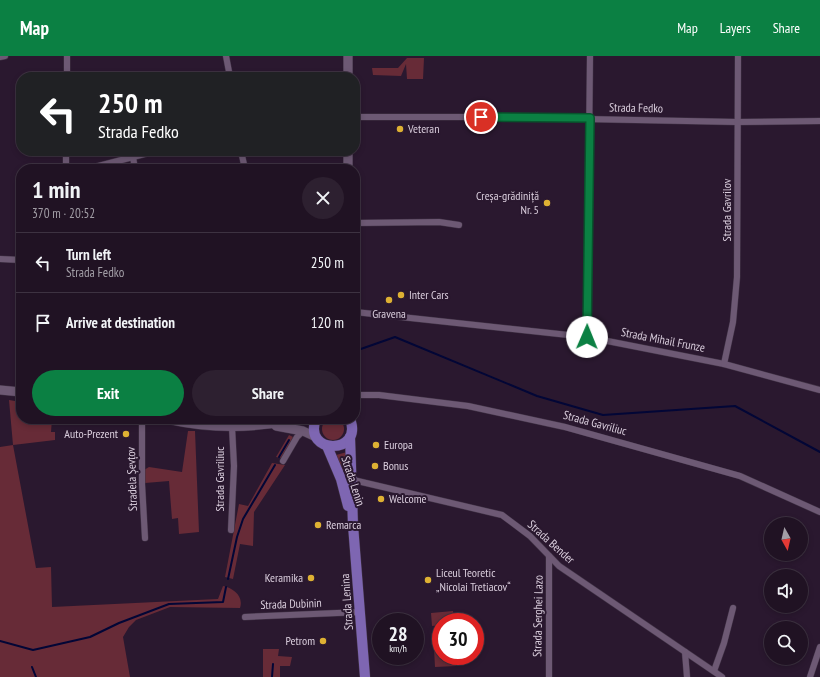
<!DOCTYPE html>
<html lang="en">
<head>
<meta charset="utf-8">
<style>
  :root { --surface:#201223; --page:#2d2030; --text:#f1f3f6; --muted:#a29ea6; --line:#3d3241; --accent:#0b8043 }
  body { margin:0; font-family:"PT Sans Narrow",sans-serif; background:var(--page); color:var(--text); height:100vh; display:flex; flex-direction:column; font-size:15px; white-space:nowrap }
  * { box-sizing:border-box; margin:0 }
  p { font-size:13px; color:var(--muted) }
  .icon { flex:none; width:22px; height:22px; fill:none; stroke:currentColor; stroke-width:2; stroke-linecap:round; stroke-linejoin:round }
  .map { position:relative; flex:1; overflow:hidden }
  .sheet { position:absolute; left:16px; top:108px; width:344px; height:260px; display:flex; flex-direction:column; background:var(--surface); border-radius:16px; box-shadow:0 2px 6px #0003,0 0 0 1px var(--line) }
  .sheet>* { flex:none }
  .guide { position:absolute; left:16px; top:16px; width:344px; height:84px; border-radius:16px; box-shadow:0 2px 6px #0003,0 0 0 1px var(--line); background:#202124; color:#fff; overflow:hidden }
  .needle { width:26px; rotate:172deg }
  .buttons { position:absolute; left:764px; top:461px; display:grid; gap:8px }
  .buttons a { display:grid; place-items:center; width:44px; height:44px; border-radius:50%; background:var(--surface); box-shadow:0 2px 6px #0003,0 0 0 1px var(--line); font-size:20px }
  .speed { position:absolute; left:372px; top:557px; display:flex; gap:8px; font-size:20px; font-weight:700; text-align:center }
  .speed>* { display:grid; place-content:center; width:52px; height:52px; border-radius:50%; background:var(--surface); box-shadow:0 2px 6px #0003,0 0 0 1px var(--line); line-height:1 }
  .speed small { font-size:10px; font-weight:400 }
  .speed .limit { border:6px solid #d22; background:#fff; color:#111 }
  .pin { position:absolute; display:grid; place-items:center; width:34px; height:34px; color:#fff; margin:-17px; border:2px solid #fff; border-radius:50%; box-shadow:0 1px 4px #0007 }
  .me { position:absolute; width:44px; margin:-22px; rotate:1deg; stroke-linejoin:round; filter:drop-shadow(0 0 3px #0008) }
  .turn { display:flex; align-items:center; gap:14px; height:84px; padding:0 16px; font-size:18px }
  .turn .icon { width:52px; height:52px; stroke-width:2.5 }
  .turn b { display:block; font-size:28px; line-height:34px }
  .round { display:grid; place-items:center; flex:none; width:42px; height:42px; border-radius:21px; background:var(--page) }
  .overview { display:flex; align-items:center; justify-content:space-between; height:68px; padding:0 16px }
  h1 { font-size:24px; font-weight:700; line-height:30px }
  .cta { display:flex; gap:8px; margin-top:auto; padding:8px 16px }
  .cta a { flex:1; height:46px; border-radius:24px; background:var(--accent); color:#fff; font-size:16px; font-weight:700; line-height:46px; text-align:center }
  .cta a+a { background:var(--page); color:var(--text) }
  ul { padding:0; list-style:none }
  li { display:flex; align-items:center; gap:12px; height:60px; padding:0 16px; border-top:1px solid var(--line) }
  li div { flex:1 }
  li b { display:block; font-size:15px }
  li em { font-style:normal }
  header { display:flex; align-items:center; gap:24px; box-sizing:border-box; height:56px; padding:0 20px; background:var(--accent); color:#fff }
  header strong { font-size:19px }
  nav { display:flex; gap:22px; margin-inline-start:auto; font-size:14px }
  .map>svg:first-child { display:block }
  .green { fill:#672b37 }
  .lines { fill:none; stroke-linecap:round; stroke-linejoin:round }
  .stream { stroke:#020636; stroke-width:2 }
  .street-casing { stroke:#423447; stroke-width:7 }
  .secondary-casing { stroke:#423447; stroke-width:10 }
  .primary-casing { stroke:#423447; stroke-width:11 }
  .street { stroke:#6d5974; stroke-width:6 }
  .secondary { stroke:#6d5974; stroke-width:9 }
  .primary { stroke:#7e66b2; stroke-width:10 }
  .route-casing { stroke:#07532c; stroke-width:10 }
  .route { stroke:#0b8043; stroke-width:7 }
  .poi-dot { fill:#deb133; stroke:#2a182f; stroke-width:1.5 }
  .labels { text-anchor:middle; stroke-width:4; stroke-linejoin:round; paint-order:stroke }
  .street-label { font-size:12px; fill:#dacedd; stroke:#2a182f }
  .poi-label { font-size:12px; fill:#dacedd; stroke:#2a182f; text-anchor:start }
</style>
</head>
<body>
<header>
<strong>Map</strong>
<nav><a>Map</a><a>Layers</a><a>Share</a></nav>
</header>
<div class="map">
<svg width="820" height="621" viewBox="0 0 820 621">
  <rect width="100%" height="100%" fill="#2a182f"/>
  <!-- green -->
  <g class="green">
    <polygon points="407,2 424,2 423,23 407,23 406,8 401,20 373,19 372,12 398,12"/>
    <path d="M9,344L21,346V363H52L51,376H55V384L13,389L36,512L51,511L52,551L218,543L223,530C233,532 244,540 240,552L170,551L136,564L129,571L123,581L130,621H0V391L13,389Z"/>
    <circle cx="333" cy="373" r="11"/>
    <polygon points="188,375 195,375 199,476 179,478 178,462 172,463 169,425 145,427 144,414 149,411 182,416"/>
    <polygon points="289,379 293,381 282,402 276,401"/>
    <polygon points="347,396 348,417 345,418 336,399"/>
    <polygon points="272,407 285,409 254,456 253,490 240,488 233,523 225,521 239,448 248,450"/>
    <polygon points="453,555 454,566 441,566 441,569 432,570 431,557"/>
    <polygon points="433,575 441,575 441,600 456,600 456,610 435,611"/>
    <polygon points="263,593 279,593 278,600 292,601 290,610 280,610 280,621 263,621"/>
  </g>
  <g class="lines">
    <!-- stream -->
    <g class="stream">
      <polyline points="358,294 395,281 537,340 603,359 735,350 820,396"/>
      <polyline points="279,401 289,384"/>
      <polyline points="228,523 237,481 243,463 275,409"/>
      <polyline points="0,585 33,594 90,581 119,567 169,548 223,546 226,531"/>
      <polyline points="32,611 36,621"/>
      <polyline points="272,621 273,608"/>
    </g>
    <!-- street casing -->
    <g class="street-casing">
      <g id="street">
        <polyline points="226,0 230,21"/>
        <polyline points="0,1 5,0"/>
        <polyline points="67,21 67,0"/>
        <polyline points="355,61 481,61 737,66 820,65"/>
        <polyline points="241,95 245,113"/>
        <polyline points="133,101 135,113"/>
        <polyline points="66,113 66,95"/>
        <polyline points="87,113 156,95"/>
        <polyline points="355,167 439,166 459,169"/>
        <polyline points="0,203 21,204"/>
        <polyline points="355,256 587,281 724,308 820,334"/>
        <polyline points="587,281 590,0"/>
        <polyline points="724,308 733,266 737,221 738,0"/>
        <polyline points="355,339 379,339 468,350 565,371 740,420 820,456"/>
        <polyline points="142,363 142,428 145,482"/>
        <polyline points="283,405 297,381 303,375"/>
        <polyline points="349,423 502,459 530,480 559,510 722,621"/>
        <polyline points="231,474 234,410 232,371"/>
        <polyline points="245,561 361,556"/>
        <polyline points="685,596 687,621"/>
        <polyline points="714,615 724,587 733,552"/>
        <polyline points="549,621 549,500"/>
        <polyline points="810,621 820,591"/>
      </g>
    </g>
    <!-- secondary casing -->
    <g class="secondary-casing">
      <g id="secondary">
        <polyline points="348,0 348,21"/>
        <polyline points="348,113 348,95"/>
        <polyline points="0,334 21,336"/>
        <path d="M167,363C211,373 253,373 297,363"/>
        <polyline points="276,370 303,375 316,381"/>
      </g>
    </g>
    <!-- primary casing -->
    <g class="primary-casing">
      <g id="primary">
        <path d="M316,363C302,399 364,399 350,363"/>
        <polyline points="350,381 353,469 365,621"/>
        <polyline points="327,390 341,423 348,450"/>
      </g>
    </g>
    <!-- street -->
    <use href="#street" class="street"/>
    <!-- secondary -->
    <use href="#secondary" class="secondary"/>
    <!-- primary -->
    <use href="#primary" class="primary"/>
  </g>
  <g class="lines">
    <!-- route casing -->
    <g class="route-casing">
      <polyline id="route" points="481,61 590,62 587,281"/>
    </g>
    <!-- route -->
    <use href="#route" class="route"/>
  </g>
  <!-- markers -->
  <g class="poi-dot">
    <circle cx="400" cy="73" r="4"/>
    <circle cx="547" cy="147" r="4"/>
    <circle cx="401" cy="239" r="4"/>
    <circle cx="389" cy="244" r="4"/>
    <circle cx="126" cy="378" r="4"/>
    <circle cx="376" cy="389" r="4"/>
    <circle cx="375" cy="410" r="4"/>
    <circle cx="381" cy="443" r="4"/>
    <circle cx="318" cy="469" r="4"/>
    <circle cx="311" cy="522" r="4"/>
    <circle cx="428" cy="524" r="4"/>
    <circle cx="323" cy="585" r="4"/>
  </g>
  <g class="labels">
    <!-- street labels -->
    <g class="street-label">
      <text transform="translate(636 52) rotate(1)" y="4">Strada Fedko</text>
      <text transform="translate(727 154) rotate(-90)" y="4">Strada Gavrilov</text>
      <text transform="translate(663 284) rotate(11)" y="4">Strada Mihail Frunze</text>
      <text transform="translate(595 367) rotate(15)" y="4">Strada Gavriliuc</text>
      <text transform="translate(132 423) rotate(-92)" y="4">Stradela Șevțov</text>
      <text transform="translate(220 423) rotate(-90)" y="4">Strada Gavriliuc</text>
      <text transform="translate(353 425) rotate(72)" y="4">Strada Lenin</text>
      <text transform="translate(551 486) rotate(42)" y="4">Strada Bender</text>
      <text transform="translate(347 546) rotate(-94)" y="4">Strada Lenina</text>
      <text transform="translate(291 548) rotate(-2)" y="4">Strada Dubinin</text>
      <text transform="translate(538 560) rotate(-89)" y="4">Strada Serghei Lazo</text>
    </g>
    <!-- poi labels -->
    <g class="poi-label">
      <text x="408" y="77">Veteran</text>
      <text x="539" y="144" text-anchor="end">Creșa-grădiniță<tspan x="539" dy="14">Nr. 5</tspan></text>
      <text x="409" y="243">Inter Cars</text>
      <text x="389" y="262" text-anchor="middle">Gravena</text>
      <text x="118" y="382" text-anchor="end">Auto-Prezent</text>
      <text x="384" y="393">Europa</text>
      <text x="383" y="414">Bonus</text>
      <text x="389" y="447">Welcome</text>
      <text x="326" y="473">Remarca</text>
      <text x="436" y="521">Liceul Teoretic<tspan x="436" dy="14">„Nicolai Tretiacov“</tspan></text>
      <text x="303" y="526" text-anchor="end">Keramika</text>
      <text x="315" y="589" text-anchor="end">Petrom</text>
    </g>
  </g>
</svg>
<div class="buttons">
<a><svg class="needle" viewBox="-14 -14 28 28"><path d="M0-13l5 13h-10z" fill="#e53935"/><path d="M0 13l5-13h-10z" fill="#a29ea6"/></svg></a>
<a><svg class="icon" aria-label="sound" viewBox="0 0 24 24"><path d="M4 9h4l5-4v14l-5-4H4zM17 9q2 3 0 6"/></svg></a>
<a><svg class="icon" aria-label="search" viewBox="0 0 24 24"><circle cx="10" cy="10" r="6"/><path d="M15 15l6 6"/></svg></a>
</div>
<div class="speed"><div>28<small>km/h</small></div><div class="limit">30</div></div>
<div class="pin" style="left:481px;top:61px;background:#d93025"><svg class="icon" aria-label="arrive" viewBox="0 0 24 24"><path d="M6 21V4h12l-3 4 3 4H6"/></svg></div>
<svg class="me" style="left:587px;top:281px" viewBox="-20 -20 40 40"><circle r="19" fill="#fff"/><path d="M0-13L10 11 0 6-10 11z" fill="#0b8043"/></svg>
<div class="guide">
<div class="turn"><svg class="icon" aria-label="left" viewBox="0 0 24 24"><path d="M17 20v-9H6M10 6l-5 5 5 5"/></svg><div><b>250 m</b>Strada Fedko</div></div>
</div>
<section class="sheet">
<div class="overview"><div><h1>1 min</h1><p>370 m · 20:52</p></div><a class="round"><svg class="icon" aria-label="close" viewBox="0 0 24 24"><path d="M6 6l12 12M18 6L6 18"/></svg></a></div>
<ul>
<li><svg class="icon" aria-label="left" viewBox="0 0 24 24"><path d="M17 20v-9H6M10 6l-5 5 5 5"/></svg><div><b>Turn left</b><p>Strada Fedko</p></div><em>250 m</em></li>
<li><svg class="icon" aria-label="arrive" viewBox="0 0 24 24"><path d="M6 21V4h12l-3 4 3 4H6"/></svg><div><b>Arrive at destination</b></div><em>120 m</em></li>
</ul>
<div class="cta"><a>Exit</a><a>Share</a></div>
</section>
</div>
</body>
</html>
